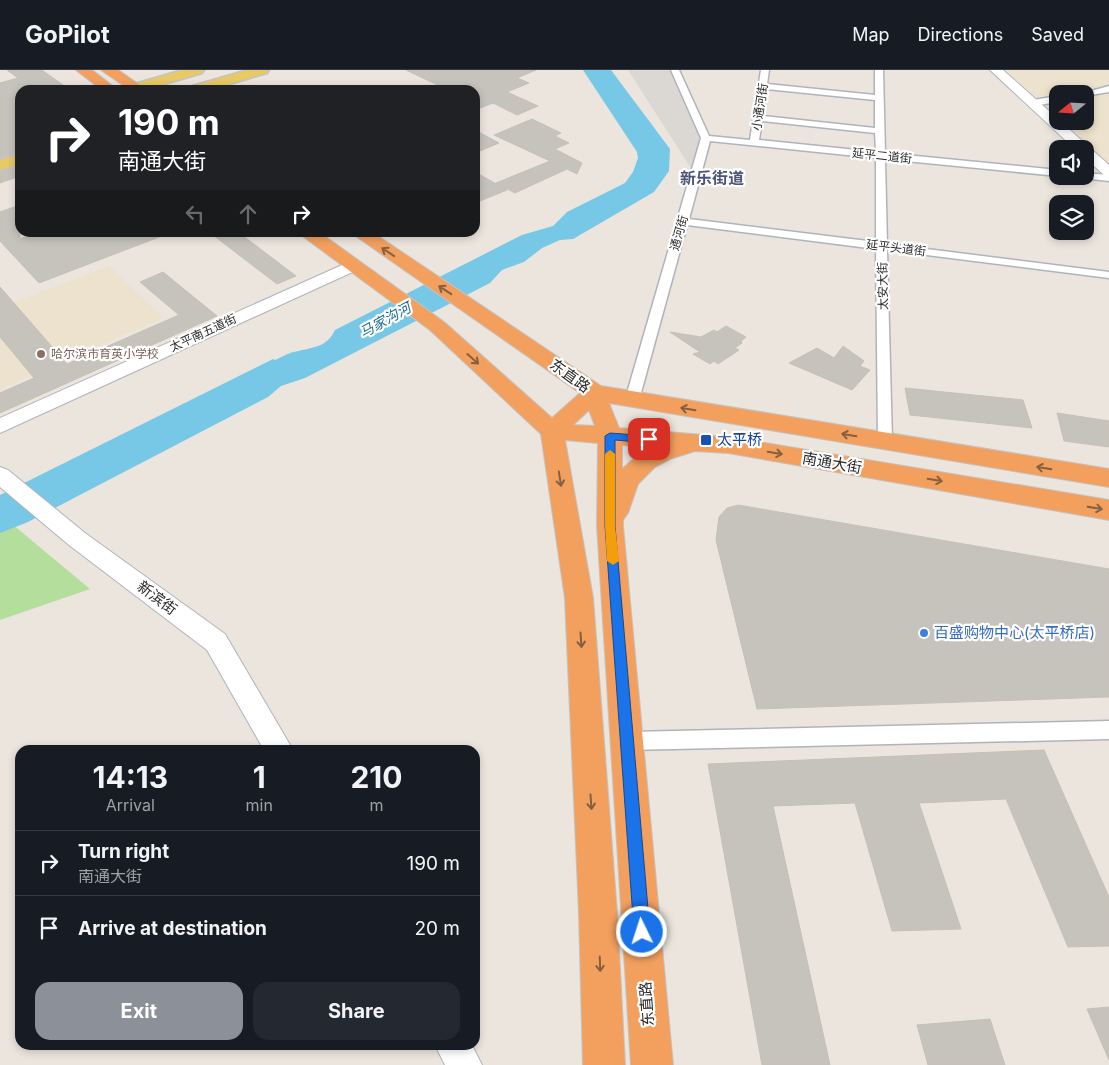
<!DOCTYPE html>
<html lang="en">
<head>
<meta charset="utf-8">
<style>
  :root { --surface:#171b24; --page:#242831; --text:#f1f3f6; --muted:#9ea1a6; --line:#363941; --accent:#8c9099 }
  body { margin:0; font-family:Inter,"Noto Sans SC",sans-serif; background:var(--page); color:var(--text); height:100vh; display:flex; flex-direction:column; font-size:19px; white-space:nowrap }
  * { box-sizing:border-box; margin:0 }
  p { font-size:16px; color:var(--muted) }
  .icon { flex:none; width:28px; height:28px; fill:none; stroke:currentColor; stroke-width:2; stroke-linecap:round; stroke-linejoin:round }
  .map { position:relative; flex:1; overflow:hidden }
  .side { position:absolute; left:15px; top:675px; width:465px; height:305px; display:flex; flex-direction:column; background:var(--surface); border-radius:15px; box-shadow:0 2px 8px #0003 }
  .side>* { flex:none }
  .banner { position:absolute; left:15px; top:15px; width:465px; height:152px; border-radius:15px; box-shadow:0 2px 8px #0003; background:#202124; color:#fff; overflow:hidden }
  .needle { width:32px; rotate:252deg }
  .buttons { position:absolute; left:1049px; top:15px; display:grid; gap:10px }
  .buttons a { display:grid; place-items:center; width:45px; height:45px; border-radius:10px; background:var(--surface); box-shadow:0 2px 8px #0003; font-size:25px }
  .pin { position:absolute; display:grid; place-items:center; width:42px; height:42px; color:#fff; margin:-21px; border-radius:10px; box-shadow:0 2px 8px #0006 }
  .me { position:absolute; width:55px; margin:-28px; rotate:356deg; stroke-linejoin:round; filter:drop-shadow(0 0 4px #0008) }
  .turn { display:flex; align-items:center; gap:18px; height:105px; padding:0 20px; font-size:22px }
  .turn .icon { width:65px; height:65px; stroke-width:2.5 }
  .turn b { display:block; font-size:35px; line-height:42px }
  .lanes { display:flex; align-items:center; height:48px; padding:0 20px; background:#0003; justify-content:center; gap:25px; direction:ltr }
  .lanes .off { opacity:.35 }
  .eta { display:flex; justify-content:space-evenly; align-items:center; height:85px; text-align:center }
  .eta b { font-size:30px; font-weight:700; line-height:35px }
  .button { display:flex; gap:10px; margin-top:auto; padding:10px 20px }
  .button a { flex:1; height:58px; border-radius:15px; background:var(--accent); color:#fff; font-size:20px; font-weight:700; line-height:58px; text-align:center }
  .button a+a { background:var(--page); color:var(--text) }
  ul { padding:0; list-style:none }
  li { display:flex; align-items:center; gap:15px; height:65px; padding:0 20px; border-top:1px solid var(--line) }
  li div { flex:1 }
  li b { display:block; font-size:19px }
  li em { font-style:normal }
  header { display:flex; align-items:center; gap:30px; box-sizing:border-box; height:70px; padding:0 25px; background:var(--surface); border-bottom:1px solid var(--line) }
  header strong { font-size:24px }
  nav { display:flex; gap:28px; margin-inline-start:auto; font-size:18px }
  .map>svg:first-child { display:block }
  .education { fill:#ece2cd }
  .green { fill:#b3de9c }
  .plaza { fill:#dbd8d3 }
  .water { fill:#76c8e6 }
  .building { fill:#c6c2bc; stroke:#c6c1b6 }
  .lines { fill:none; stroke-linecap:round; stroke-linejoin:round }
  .street-casing { stroke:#b0b3bd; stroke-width:3 }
  .secondary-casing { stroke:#b0b3bd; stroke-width:2 }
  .primary-casing { stroke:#c3c3c3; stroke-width:3 }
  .highway-casing { stroke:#c3c3c3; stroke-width:2 }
  .street { fill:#fff; fill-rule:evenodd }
  .secondary { fill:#fff; fill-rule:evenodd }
  .primary { fill:#e7c965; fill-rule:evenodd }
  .highway { fill:#f3a05f; fill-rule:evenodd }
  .oneway { stroke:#845f42 }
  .route { fill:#1a73e8; stroke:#114b97 }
  .slow { fill:#f59e0b }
  .education-dot { fill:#8d6e63; stroke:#fff; stroke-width:2 }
  .transit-dot { fill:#1a4fb4; stroke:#fff; stroke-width:2 }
  .shop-dot { fill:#3f7fe0; stroke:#fff; stroke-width:2 }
  .labels { text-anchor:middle; stroke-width:4.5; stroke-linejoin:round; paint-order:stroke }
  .far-street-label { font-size:12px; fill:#2a2a2a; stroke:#fff }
  .far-education-label { font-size:12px; fill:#785e54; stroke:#fff; text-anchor:start }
  .far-water-label { font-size:14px; font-style:italic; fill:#166792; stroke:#fff }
  .street-label { font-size:15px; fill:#2a2a2a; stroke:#fff }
  .transit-label { font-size:15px; fill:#164399; stroke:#fff; text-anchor:start }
  .shop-label { font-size:15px; fill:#366cbe; stroke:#fff; text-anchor:start }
  .far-district-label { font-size:16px; font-weight:bold; fill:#4d5577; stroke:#fff }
</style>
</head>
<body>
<header>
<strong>GoPilot</strong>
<nav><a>Map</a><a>Directions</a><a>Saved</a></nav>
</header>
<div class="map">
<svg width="1109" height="995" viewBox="0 0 1109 995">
  <rect width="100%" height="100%" fill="#ebe5dd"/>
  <!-- education -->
  <g class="education">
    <polygon points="1007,0 1109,0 1109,94 1063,51 1085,51 1085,24 1058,24 1057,47"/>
    <polygon points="109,196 163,248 0,319 0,238"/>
  </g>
  <!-- green -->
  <polygon class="green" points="0,444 90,519 0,550"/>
  <!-- plaza -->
  <polygon class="plaza" points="628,0 675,0 706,68 696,106"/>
  <!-- water -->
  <path class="water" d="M583,0H611L670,79L669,101L654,122L573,169L560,170L542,178L524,192L502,200L490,213L305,308L281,316L268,327L28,452L0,463V425L273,289L275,290C281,288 287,283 294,282C311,277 326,279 335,260L522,165L553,156L567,142L625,113L633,102L638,88L637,82Z"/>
  <!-- building -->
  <g class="building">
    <polygon points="7,0 42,0 70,20 20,20 20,82 0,88 0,13 18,8"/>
    <polygon points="406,0 536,0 517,8 529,13 507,22 538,36 517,45 493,33 475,40 475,20 448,20"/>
    <polygon points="532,49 561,63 555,66 569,73 555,79 582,93 577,104 567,99 515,123 496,113 550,91 494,65"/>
    <polygon points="475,60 499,73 475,83"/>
    <polygon points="20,96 20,106 0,113 0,102"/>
    <polygon points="475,102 507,120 475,133"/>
    <polygon points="20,135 20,169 37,162 167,164 39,213 0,171 0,142"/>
    <polygon points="209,162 238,162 296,206 277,214"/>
    <polygon points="163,202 217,246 0,343 0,323 34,308 0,267 0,217 67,294 179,245 140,212"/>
    <polygon points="726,256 746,267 741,271 742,273 735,278 739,280 718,294 714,291 710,294 693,284 700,282 670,262 701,267 714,260 717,262"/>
    <polygon points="843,276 864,291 860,296 870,300 852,320 789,293 817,278 834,288"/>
    <polygon points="905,318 1023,330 1032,358 910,345"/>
    <polygon points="1057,343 1109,351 1109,377 1064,371"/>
    <polygon points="738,435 1109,499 1109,627 757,639 716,470 719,447 727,438"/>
    <polygon points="1044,680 1109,827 1109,876 1068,877 1006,729 919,733 961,859 892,861 855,733 773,736 830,995 762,995 708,694"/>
    <polygon points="1109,937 1109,990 1087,939"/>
    <polygon points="990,949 1005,995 928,995 917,955"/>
  </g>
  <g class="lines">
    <!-- street casing -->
    <g class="street-casing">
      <g id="street">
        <path d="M671,0H679L709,66L750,70L761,0H769L767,14L875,25V0H883L885,83L1058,100V106L885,89L887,174L1109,202V208L887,180L892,371L890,374H880L878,371L876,179L687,155L639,330L637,333H627L625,330L701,68ZM766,19L875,30V58L763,46ZM762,51L875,63L876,82L759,70ZM710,71L876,88V172L689,149Z"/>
        <polygon points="1109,16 1109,22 1085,26 1085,24 1080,24"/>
        <polygon points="1058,26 1058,32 1033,36 1029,33 1033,30"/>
        <polygon points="1085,103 1109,105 1109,111 1082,108 1080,106 1085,106"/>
        <polygon points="1109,651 1109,669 628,680 621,677 618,671 621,665 628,662"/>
      </g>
    </g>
    <!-- secondary casing -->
    <g class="secondary-casing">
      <g id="secondary">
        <polygon points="990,0 1003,0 1058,49 1058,51 1060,51 1109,95 1109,106 1104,105 1085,88 1085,79 1075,79"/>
        <polygon points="351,191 357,192 359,196 357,200 0,363 0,348"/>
        <polygon points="0,397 8,400 85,463 225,564 293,680 264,680 207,580 69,475 0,417"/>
        <polygon points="435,975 472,975 482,995 445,995"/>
      </g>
    </g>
    <!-- primary casing -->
    <g class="primary-casing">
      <g id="primary">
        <polygon points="183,0 204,0 202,3 144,20 131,20 129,18 131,15"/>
        <polygon points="248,0 269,0 267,3 209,20 187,20 189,17"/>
        <polygon points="20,84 20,94 0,100 0,90"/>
      </g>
    </g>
    <!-- highway casing -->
    <g class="highway-casing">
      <g id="highway">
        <polygon points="76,0 92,0 118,20 102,20"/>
        <polygon points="101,0 118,0 147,20 130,20"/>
        <path d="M297,162H319L444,252L552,348L580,323L350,162H372L601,316L1109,399V417L609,333L619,358L728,367L1109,430V450L728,383L695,381L670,389L655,397L638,414L628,443L623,450V456L673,995H631L597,456L598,373L565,370L593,528L617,843L625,995H583L579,843L565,528L541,364L430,260ZM589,340L595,356L573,355ZM622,375L652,377L638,385L622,399Z"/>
      </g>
    </g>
    <!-- street -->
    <use href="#street" class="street"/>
    <!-- secondary -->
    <use href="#secondary" class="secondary"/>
    <!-- primary -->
    <use href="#primary" class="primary"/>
    <!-- highway -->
    <use href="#highway" class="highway"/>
  </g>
  <!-- one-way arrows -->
  <defs><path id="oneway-shaft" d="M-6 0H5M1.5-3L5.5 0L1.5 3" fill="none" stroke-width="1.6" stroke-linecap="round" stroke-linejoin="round" transform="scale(1.25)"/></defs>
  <g class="oneway">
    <use href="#oneway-shaft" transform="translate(388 182) rotate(-146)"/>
    <use href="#oneway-shaft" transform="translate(445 220) rotate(-147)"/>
    <use href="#oneway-shaft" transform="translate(473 289) rotate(42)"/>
    <use href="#oneway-shaft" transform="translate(688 339) rotate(-171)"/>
    <use href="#oneway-shaft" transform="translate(849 365) rotate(-171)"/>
    <use href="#oneway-shaft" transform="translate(775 383) rotate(10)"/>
    <use href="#oneway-shaft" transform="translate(1044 398) rotate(-171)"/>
    <use href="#oneway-shaft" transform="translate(560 409) rotate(81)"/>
    <use href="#oneway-shaft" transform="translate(935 410) rotate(10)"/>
    <use href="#oneway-shaft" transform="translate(1095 438) rotate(10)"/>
    <use href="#oneway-shaft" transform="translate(581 570) rotate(86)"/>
    <use href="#oneway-shaft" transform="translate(591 732) rotate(86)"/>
    <use href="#oneway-shaft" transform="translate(600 894) rotate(88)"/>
  </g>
  <!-- route -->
  <polygon class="route" points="610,363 649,366 654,369 649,373 615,370 615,456 650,862 647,867 642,870 637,867 634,862 605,456 605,366"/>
  <!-- slow -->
  <polygon class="slow" points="610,380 615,384 615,456 619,491 613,495 607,491 605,456 605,384"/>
  <!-- markers -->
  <circle class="education-dot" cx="41" cy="284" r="5"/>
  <rect class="transit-dot" x="700" y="364" width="12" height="12" rx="2.5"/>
  <circle class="shop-dot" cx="924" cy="563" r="5"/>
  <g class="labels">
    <!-- far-street labels -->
    <g class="far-street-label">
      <text transform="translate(760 37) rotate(-81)" y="4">小通河街</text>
      <text transform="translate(882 86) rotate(6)" y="4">延平二道街</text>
      <text transform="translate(679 163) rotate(-74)" y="4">通河街</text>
      <text transform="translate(896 178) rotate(7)" y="4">延平头道街</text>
      <text transform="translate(883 216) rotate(-91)" y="4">太安大街</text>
      <text transform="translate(203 263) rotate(-25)" y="4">太平南五道街</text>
    </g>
    <!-- far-education labels -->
    <g class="far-education-label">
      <text x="51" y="288">哈尔滨市育英小学校</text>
    </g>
    <!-- far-water labels -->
    <g class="far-water-label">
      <text transform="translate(385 250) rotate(-29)" y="5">马家沟河</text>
    </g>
    <!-- street labels -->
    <g class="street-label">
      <text transform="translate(570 306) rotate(36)" y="5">东直路</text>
      <text transform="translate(832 393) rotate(10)" y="5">南通大街</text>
      <text transform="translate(157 528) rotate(37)" y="5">新滨街</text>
      <text transform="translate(647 934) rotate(-94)" y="5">东直路</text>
    </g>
    <!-- transit labels -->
    <g class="transit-label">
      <text x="717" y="375">太平桥</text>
    </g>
    <!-- shop labels -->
    <g class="shop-label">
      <text x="934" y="568">百盛购物中心(太平桥店)</text>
    </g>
    <!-- far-district labels -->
    <g class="far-district-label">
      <text x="712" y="114">新乐街道</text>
    </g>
  </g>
</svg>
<div class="buttons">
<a><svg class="needle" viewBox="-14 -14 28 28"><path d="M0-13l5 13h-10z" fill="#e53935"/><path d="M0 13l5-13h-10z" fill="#9ea1a6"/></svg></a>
<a><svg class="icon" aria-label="sound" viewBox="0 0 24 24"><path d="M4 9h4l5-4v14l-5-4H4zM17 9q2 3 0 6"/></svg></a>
<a><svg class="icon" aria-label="layers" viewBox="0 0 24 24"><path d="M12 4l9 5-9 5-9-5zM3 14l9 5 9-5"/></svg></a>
</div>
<div class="pin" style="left:649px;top:369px;background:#d93025"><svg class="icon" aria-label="arrive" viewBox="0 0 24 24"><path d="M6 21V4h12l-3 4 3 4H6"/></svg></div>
<svg class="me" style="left:642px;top:862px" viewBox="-20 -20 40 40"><circle r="17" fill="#1a73e8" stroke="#fff" stroke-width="3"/><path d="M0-11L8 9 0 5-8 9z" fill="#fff"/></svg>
<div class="banner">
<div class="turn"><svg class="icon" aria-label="right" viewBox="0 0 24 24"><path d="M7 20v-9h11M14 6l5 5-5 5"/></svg><div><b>190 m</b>南通大街</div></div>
<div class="lanes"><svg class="icon off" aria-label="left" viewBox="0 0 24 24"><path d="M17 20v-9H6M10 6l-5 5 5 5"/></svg><svg class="icon off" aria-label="ahead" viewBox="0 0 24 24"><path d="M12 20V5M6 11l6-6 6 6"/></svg><svg class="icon" aria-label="right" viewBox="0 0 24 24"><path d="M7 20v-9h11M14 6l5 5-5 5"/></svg></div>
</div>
<section class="side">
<div class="eta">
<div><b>14:13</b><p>Arrival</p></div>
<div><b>1</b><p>min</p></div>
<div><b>210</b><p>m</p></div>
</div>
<ul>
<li><svg class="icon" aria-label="right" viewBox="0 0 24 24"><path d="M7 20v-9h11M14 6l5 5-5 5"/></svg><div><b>Turn right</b><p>南通大街</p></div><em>190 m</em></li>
<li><svg class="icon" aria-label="arrive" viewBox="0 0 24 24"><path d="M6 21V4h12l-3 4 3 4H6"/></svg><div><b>Arrive at destination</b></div><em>20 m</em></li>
</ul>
<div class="button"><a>Exit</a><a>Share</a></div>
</section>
</div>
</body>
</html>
